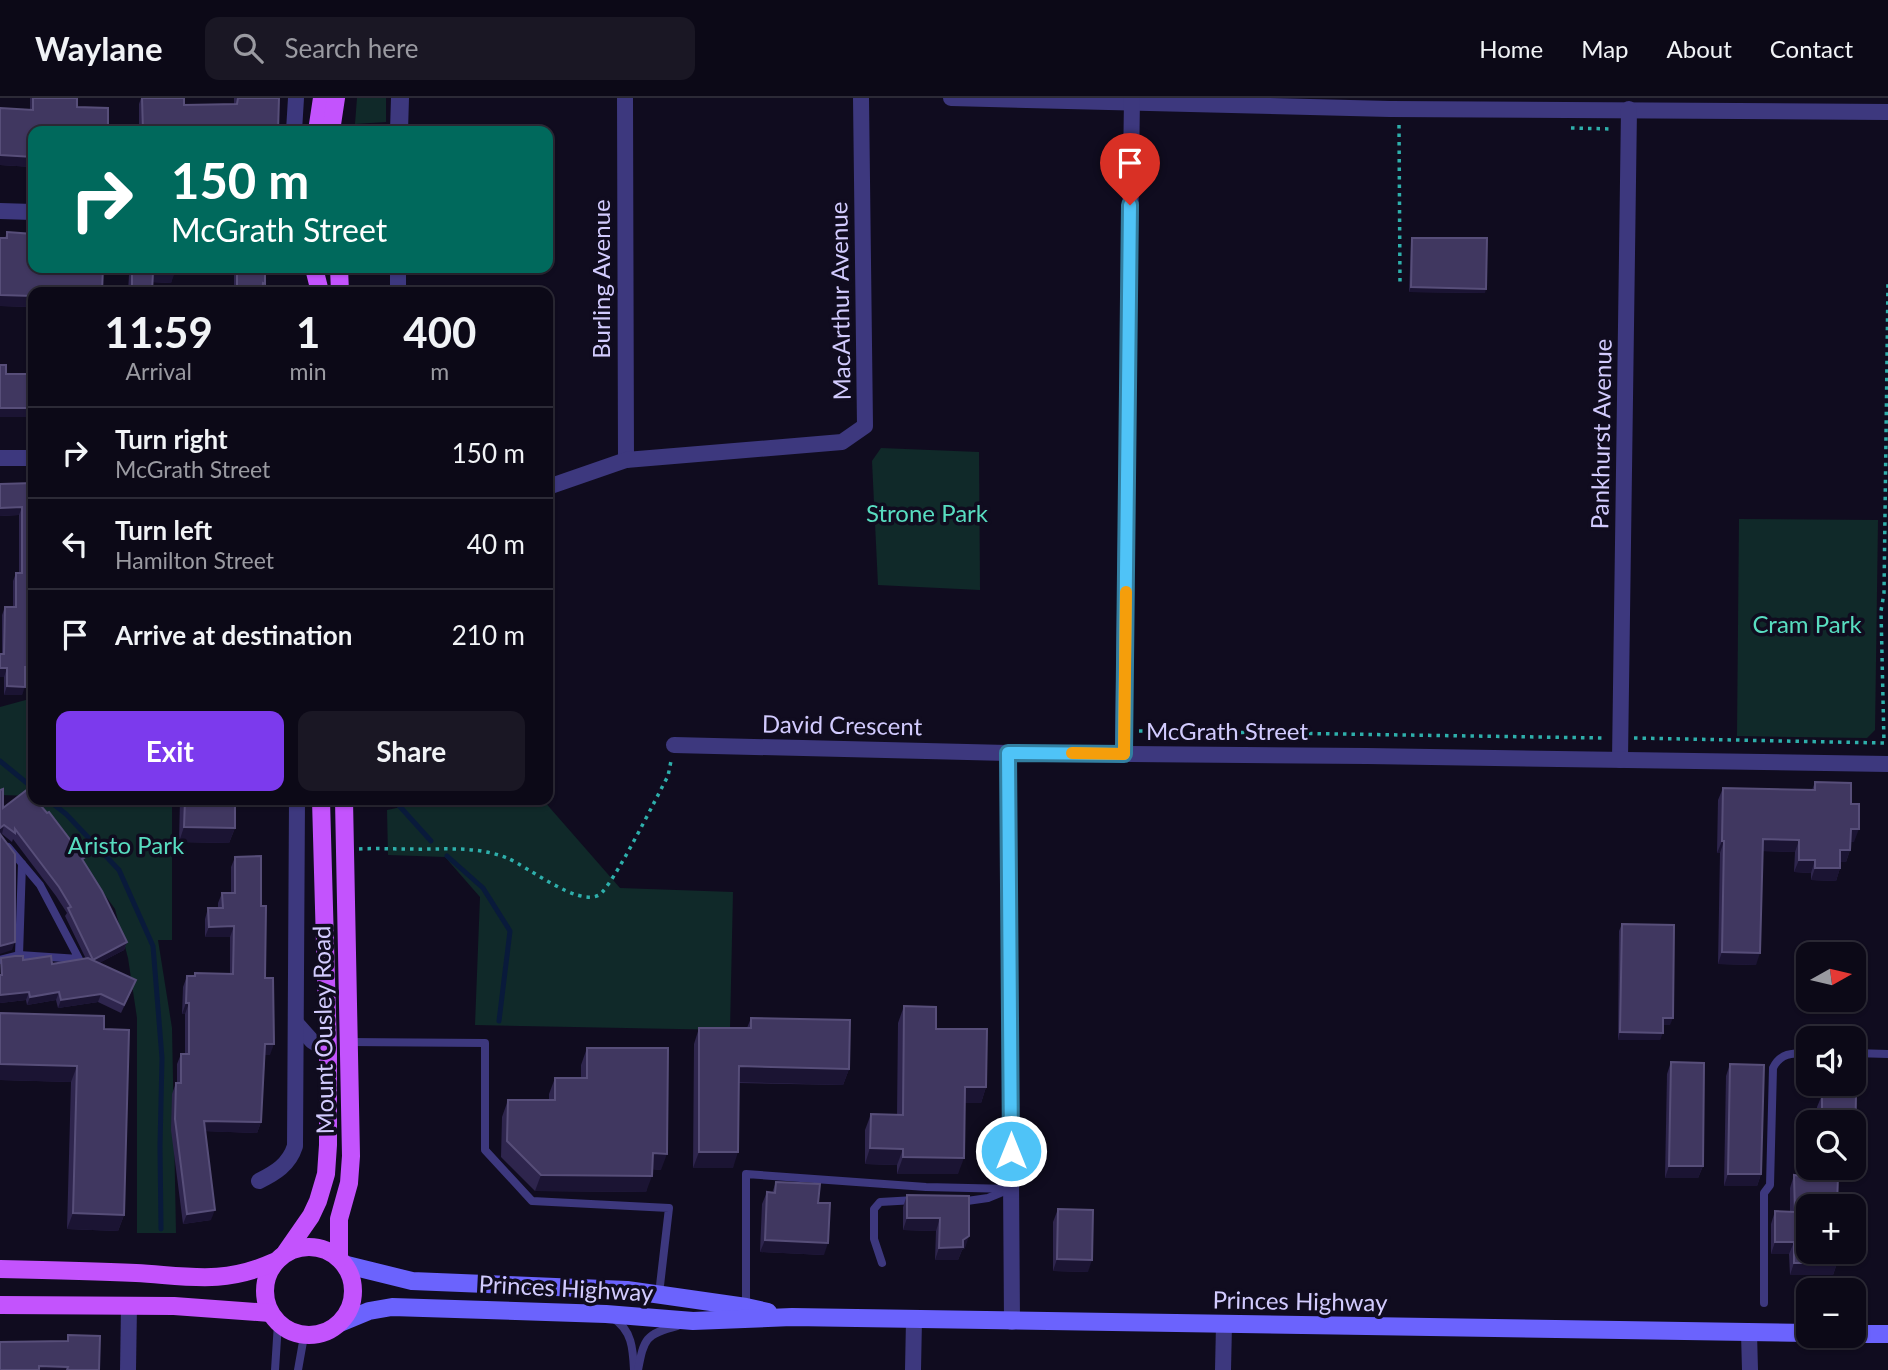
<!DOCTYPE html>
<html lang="en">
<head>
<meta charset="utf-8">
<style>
  :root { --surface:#0c0917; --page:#1a1724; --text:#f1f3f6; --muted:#9a9aa1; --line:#2c2a36; --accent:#7c3aed }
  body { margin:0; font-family:Lato,sans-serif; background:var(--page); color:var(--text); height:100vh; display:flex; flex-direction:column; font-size:26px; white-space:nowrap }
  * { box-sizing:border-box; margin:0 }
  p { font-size:23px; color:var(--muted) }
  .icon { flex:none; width:38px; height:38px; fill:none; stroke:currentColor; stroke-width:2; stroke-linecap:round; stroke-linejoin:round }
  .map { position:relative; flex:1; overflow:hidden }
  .details { position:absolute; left:28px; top:189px; width:525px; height:518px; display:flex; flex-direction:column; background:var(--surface); border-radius:14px; box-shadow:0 2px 5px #0004,0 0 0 2px var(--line) }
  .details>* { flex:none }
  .guide { position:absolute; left:28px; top:28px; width:525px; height:147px; border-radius:14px; box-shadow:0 2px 5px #0004,0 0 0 2px var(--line); background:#00695c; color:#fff; overflow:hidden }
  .needle { width:46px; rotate:82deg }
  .controls { position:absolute; left:1796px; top:844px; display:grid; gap:14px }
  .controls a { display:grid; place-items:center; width:70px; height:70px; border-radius:14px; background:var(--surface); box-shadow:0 2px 5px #0004,0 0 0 2px var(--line); font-size:35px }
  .pin { position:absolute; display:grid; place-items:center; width:60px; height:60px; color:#fff; margin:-72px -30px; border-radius:50% 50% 50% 0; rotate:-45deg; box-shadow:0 0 7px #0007 }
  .pin .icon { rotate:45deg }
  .me { position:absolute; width:77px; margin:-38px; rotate:0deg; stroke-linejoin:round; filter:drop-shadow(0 0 5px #0008) }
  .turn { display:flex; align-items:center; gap:24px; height:147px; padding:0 28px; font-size:32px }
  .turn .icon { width:91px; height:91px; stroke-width:2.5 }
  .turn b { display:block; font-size:49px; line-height:60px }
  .eta { display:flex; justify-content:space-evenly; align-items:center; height:119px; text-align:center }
  .eta b { font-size:42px; font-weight:700; line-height:49px }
  .action { display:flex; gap:14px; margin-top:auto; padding:14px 28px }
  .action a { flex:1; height:80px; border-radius:14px; background:var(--accent); color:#fff; font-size:28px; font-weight:700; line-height:80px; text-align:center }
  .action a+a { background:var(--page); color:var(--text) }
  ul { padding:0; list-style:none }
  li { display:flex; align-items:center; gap:21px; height:91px; padding:0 28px; border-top:2px solid var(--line) }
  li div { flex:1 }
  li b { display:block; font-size:26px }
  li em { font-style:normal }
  header { display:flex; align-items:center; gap:42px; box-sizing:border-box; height:98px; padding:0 35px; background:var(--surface); border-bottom:2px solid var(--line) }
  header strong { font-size:33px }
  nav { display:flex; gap:38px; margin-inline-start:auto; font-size:24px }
  .search { width:490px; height:63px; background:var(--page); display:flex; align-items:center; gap:18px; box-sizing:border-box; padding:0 24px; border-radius:14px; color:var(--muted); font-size:26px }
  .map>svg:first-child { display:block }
  .green { fill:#102929 }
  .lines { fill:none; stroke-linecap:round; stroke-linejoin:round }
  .stream { stroke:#091a3b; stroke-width:5 }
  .path { stroke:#2eafab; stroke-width:3.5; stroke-dasharray:3.5 5; stroke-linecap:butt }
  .service { stroke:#3d387e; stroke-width:8 }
  .minor { stroke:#3d387e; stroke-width:16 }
  .tertiary { stroke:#3d387e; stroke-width:18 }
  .secondary { stroke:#6b63fd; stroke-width:18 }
  .primary { stroke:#c353fd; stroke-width:18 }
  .wall { fill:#2e254d }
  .shaded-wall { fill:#1b1433 }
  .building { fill:#403760; stroke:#574e79; stroke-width:2 }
  .route-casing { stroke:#337fa1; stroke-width:18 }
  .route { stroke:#4fc3f7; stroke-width:12 }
  .slow { stroke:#f59e0b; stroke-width:12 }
  .labels { text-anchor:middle; stroke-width:7; stroke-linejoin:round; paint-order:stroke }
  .street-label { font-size:24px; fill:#d2cbfe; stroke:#100c1f }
  .park-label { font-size:24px; fill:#58ddc0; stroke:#100c1f }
</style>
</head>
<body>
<header>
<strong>Waylane</strong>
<div class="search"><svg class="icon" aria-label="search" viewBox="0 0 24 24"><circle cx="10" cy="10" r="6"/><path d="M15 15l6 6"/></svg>Search here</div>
<nav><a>Home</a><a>Map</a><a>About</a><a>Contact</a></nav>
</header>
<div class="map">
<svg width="1888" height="1272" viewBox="0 0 1888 1272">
  <rect width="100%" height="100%" fill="#100c1f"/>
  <!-- green -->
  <g class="green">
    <polygon points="357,0 386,0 386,24 355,26"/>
    <polygon points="881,350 979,354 980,492 878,487 872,363"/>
    <polygon points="1739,421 1878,422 1875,632 1867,640 1737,638"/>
    <polygon points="33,600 33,698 0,697 0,609"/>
    <polygon points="37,702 172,702 172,842 158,842 172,930 176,1135 137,1135 137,920 128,860 115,811"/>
    <polygon points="434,702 543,702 620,790 733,794 730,932 475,927 480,799 445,759 388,757 387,712"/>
  </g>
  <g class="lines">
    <!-- stream -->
    <g class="stream">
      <polyline points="0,663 33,690"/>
      <polyline points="48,702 66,716 119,772 153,848 162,960 160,1048 161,1131"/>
      <polyline points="394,702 431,743"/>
      <polyline points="447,758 483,790 510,833 499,923"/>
    </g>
    <!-- path -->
    <g class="path">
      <polyline points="1399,27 1400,186"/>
      <polyline points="1571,30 1613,31"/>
      <polyline points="1139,633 1605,640"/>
      <polyline points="1634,640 1884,645 1881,513 1884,495 1888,183"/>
      <path d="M359,751C375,750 391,751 407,751C441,752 475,747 507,760C527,768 578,809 599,797C613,788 657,698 668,678L671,663"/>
    </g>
    <!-- service -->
    <g class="service">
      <polyline points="19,857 22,766"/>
      <polyline points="0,862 19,857 79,861 40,787 8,749"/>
      <polyline points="348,944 485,945 485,1052 532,1103 669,1110 659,1196"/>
      <polyline points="1853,955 1888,956"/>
      <polyline points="960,1104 988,1100 1005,1093"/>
      <polyline points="882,1165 874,1141 874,1111 880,1104 915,1102"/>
      <path d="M1764,1205V1095L1770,1087L1773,970C1780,955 1792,955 1808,955"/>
      <polyline points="746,1209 746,1076 926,1089 1011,1091"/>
      <path d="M613,1220C632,1232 633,1251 634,1272"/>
      <polyline points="275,1272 278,1225"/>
      <polyline points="298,1272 304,1238"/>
      <path d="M638,1272C644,1241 645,1236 677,1228"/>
    </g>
    <!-- minor -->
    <g class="minor">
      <polyline points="625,0 626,362"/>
      <polyline points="951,0 1390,11 1888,14"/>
      <polyline points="294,33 296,0"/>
      <polyline points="0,113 33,114"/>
      <polyline points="398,194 398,170"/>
      <polyline points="0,360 33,360"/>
      <polyline points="548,389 626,362 842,344 865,328 861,0"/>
      <polyline points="674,647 1008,655"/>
      <polyline points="1123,656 1132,0"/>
      <polyline points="1620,662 1629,11"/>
      <polyline points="296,925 312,943 328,953"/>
      <path d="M259,1083C275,1075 289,1067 295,1048L297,702"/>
      <polyline points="1012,1224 1008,655 1367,658 1888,666"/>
      <polyline points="1749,1235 1750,1272"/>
      <polyline points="128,1272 129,1208"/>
      <polyline points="913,1272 914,1222"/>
      <polyline points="1223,1272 1224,1227"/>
    </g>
    <!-- tertiary -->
    <polyline class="tertiary" points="399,33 400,0"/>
    <!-- secondary -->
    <g class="secondary">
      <polyline points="347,1167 412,1183 627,1192 746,1209 768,1214"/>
      <polyline points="340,1225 369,1213 392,1209 606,1216 693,1223 792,1219 1808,1235"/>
      <polyline points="1853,1236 1888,1236"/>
    </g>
    <!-- primary -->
    <g class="primary">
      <polyline points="317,33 322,0"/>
      <polyline points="331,33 336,0"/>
      <polyline points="314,170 320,194"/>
      <polyline points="339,170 340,194"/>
      <circle cx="309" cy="1193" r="44"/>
      <polyline points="286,1154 311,1118 318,1103 326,1076 328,1047 328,953 321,702"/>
      <polyline points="339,1160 339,1121 349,1085 351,1058 344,702"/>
      <path d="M0,1171C45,1172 90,1173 136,1175C188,1178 223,1187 274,1164"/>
      <polyline points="0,1207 174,1208 270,1215"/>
    </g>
  </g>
  <!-- wall -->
  <g class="wall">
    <polygon points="30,0 77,0 33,33 33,69 0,67 0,10 30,12"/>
    <polygon points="141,0 184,0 184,7 234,6 234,0 279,0 278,33 139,33 139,6"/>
    <polygon points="7,134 33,170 175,170 171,185 152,184 152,194 128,194 129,177 102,177 33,209 0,208 0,140 5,140"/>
    <polygon points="1412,140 1485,195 1409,194 1411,144"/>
    <polygon points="231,170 265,170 265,186 262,194 234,194 234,174 231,174"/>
    <polygon points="33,385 33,532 27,532 27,556 30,569 27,578 25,578 22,597 4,597 4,579 2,556 2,517 5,509 13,509 13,483 16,475 19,475 19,417 0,418 0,386"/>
    <polygon points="1815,684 1851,706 1854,744 1850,744 1850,752 1846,764 1840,764 1840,770 1836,783 1811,782 1811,775 1794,774 1795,754 1762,753 1756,867 1718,866 1720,755 1717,755 1718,702 1723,690 1812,692"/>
    <polygon points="33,698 84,760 83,762 127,844 124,852 99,865 133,890 121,915 98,904 58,910 56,902 27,907 26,902 0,905 1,860 52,866 86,861 65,818 67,815 56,798 13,741 12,744 2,736 0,736 3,710"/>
    <polygon points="180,702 235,702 235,730 229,745 179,744"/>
    <polygon points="235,759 261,808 270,957 265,957 261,1024 257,1035 205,1033 211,1122 183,1126 171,1032 172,996 176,985 177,985 177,966 181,956 185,956 185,916 182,916 183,889 187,878 194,878 195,875 230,876 230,839 205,839 205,821 208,810 218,810 218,805 222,795 231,795 231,769"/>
    <polygon points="1622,826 1670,927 1663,927 1660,942 1618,942 1619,833"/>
    <polygon points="904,908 936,931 986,989 981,1005 965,1005 958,1076 897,1076 897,1067 865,1066 865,1032 871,1016 897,1017 898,925"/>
    <polygon points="0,915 104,931 124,1117 118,1133 67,1131 71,984 0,982"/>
    <polygon points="751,920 849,971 843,987 739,985 733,1070 693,1070 694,946 699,930 747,930"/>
    <polygon points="587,950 661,1072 652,1071 646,1094 535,1093 501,1059 502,1019 508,1002 549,1002 549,996 555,980 581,980 581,967"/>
    <polygon points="1671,964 1703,1068 1698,1080 1665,1080 1667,976"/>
    <polygon points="1730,966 1761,1076 1757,1088 1724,1088 1726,978"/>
    <polygon points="1822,997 1853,1024 1817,1024 1817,1009"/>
    <polygon points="1801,1064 1830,1078 1837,1165 1833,1177 1790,1177 1789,1156 1771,1156 1771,1126 1775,1113 1790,1114 1790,1090 1794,1077 1797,1078"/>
    <polygon points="776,1084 818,1105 824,1157 760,1154 762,1106 767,1094 772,1095"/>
    <polygon points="907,1097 969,1098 965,1150 962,1152 958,1162 935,1162 936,1133 903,1132 903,1109"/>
    <polygon points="1058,1111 1088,1174 1053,1173 1053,1124"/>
  </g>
  <!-- shaded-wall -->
  <g class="shaded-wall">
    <polygon points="0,57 33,59 33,69 0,67"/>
    <polygon points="102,170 131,170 129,177 99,177"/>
    <polygon points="233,170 236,170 234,174 231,174"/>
    <polygon points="153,174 175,174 171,185 149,184"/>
    <polygon points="1411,189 1486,191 1485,195 1409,194"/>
    <polygon points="0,197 33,198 33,209 0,208"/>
    <polygon points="31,303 33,303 33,312 30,312 28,319 0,319 0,310"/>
    <polygon points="22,409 19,417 0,418 0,410"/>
    <polygon points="27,524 33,524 33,532 24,532"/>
    <polygon points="25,569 30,569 27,578 22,578"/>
    <polygon points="0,570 7,570 4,579 0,579"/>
    <polygon points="7,588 25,589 22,597 4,597"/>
    <polygon points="4,727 2,736 0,736 0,729"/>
    <polygon points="184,729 235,730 229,745 179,744"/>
    <polygon points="1851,731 1859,731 1854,744 1846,744"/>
    <polygon points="1763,741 1799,742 1795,754 1758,753"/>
    <polygon points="1722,743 1724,743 1720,755 1717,755"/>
    <polygon points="1840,752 1850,752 1846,764 1836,764"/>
    <polygon points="1799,762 1815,762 1811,775 1794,774"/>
    <polygon points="1815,770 1840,770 1836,783 1811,782"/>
    <polygon points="234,828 230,839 205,839 209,829"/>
    <polygon points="15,844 12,852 0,856 0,848"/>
    <polygon points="127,844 124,852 90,870 93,862"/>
    <polygon points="1722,854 1760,855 1756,867 1718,866"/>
    <polygon points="29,894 26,902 0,905 0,897"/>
    <polygon points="59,894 56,902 27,907 30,899"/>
    <polygon points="101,896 98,904 58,910 61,902"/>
    <polygon points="186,905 189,905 185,916 182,916"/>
    <polygon points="1663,920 1673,920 1670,927 1660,927"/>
    <polygon points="1620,934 1663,935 1660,942 1618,942"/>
    <polygon points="265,946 274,946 270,957 261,957"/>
    <polygon points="0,966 77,968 71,984 0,982"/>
    <polygon points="739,968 849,971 843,987 733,984"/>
    <polygon points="965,989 986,989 981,1005 959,1005"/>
    <polygon points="204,1023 261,1024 257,1035 200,1033"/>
    <polygon points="870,1050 903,1051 897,1067 865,1066"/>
    <polygon points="699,1054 738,1054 733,1070 693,1070"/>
    <polygon points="653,1055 667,1056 661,1072 647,1071"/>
    <polygon points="903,1059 964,1060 958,1076 897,1076"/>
    <polygon points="1669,1068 1703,1068 1698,1080 1665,1080"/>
    <polygon points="1728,1076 1761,1076 1757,1088 1724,1088"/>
    <polygon points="541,1077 652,1078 646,1094 535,1093"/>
    <polygon points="215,1112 211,1122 183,1126 187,1116"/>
    <polygon points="73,1115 124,1117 118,1133 67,1131"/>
    <polygon points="907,1120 940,1120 936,1133 903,1132"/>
    <polygon points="969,1138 965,1150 962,1152 958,1162 935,1162 939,1150"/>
    <polygon points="765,1142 828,1145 824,1157 760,1154"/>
    <polygon points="1775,1144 1794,1144 1789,1156 1771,1156"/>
    <polygon points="1057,1161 1092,1162 1088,1174 1053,1173"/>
    <polygon points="1794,1165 1837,1165 1833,1177 1790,1177"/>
    <polygon points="39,1268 68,1269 66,1272 38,1272"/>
  </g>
  <!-- building -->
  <g class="building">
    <polygon points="33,0 77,0 77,9 108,10 108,33 33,33 33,59 0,57 0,10 33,12"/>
    <polygon points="142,0 184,0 184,7 237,6 238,0 279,0 278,33 143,33"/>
    <polygon points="7,134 33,136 33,170 103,170 102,194 33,194 33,198 0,197 0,140 7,140"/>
    <polygon points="1412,140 1487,140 1486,191 1411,189"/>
    <polygon points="132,170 175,170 175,174 153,174 152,194 132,194"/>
    <polygon points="237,170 265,170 265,186 263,185 262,194 237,194"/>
    <polygon points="0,267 6,267 6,276 33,276 33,303 31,303 31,310 0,310"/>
    <polygon points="33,385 33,524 27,524 27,556 31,556 30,569 25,569 25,589 7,588 7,570 0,570 0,556 4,556 5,509 16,509 16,475 22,475 22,409 0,410 0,386"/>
    <polygon points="1815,684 1851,685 1851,706 1859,706 1859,731 1851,731 1850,752 1840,752 1840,770 1815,770 1815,762 1799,762 1799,742 1763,741 1760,855 1722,854 1724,743 1722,743 1723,690 1815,692"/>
    <polygon points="3,691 3,710 28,691 33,698 33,702 36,702 47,715 49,714 84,760 82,761 102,793 127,844 93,862 68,810 71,809 59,789 15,731 15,735 4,727 0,730 0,692"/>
    <polygon points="185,702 235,702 235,730 184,729"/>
    <polygon points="0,736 15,756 15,844 0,848"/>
    <polygon points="261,758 261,808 266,808 265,880 273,880 274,946 265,946 261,1024 204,1023 215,1112 187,1116 175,1021 176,985 181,985 181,956 189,956 189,905 186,905 187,878 195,878 195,875 233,876 234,828 209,829 208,810 223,810 222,795 235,795 235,759"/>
    <polygon points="1622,826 1674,827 1673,920 1663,920 1663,935 1620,934"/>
    <polygon points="15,858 23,858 23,862 51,858 52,866 88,860 136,882 124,907 101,896 61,902 59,894 30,899 29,894 0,897 0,877 2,877 1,860"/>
    <polygon points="904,908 936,909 936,931 987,931 986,989 965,989 964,1060 903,1059 903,1051 870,1050 871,1016 903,1017"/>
    <polygon points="0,915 104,918 104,931 129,932 124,1117 73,1115 77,968 0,966"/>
    <polygon points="751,920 850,922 849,971 739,968 738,1054 699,1054 699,930 751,930"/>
    <polygon points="587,950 668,950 667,1056 653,1055 652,1078 541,1077 507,1043 508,1002 555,1002 555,980 587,980"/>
    <polygon points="1671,964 1704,965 1703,1068 1669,1068"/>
    <polygon points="1730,966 1764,967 1761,1076 1728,1076"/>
    <polygon points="1822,997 1856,997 1855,1050 1853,1050 1853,1024 1822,1024"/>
    <polygon points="1801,1064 1808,1064 1808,1069 1831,1069 1830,1078 1838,1078 1837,1108 1808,1108 1808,1153 1837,1153 1837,1165 1794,1165 1794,1144 1775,1144 1775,1113 1795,1114 1794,1077 1801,1078"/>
    <polygon points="776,1084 820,1086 818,1105 830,1105 828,1145 765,1142 767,1094 775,1095"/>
    <polygon points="907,1097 969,1098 969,1138 963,1142 963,1149 939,1150 940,1120 907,1120"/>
    <polygon points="1058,1111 1093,1112 1092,1162 1057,1161"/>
    <polygon points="68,1237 100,1238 99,1272 67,1272 68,1269 39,1268 39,1272 0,1272 0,1244 68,1243"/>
  </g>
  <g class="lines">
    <!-- route casing -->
    <g class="route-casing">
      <polyline id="route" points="1011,1053 1008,655 1124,656 1130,107"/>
    </g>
    <!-- route -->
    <use href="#route" class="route"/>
    <!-- slow -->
    <polyline class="slow" points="1072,655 1124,656 1126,494"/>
  </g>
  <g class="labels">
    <!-- street labels -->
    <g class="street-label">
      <text transform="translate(602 181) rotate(-90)" y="8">Burling Avenue</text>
      <text transform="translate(841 203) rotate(-91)" y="8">MacArthur Avenue</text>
      <text transform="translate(1602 336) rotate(-89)" y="8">Pankhurst Avenue</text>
      <text transform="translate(842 628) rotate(1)" y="8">David Crescent</text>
      <text x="1227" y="642">McGrath Street</text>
      <text transform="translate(324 932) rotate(-91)" y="8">Mount Ousley Road</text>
      <text transform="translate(566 1191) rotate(3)" y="8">Princes Highway</text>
      <text transform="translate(1300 1204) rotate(1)" y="8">Princes Highway</text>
    </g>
    <!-- park labels -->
    <g class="park-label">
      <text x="927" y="424">Strone Park</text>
      <text x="1807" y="535">Cram Park</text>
      <text x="126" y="756">Aristo Park</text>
    </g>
  </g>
</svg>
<div class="controls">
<a><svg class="needle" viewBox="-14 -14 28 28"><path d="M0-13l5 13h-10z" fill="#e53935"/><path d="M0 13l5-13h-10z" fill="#9a9aa1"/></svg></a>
<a><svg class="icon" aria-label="sound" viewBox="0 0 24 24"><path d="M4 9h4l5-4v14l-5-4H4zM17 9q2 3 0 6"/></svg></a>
<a><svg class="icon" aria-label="search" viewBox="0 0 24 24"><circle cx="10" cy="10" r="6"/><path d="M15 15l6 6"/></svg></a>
<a>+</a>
<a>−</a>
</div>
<div class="pin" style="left:1130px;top:107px;background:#d93025"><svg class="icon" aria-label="arrive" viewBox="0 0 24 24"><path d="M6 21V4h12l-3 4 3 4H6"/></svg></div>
<svg class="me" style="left:1011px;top:1053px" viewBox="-20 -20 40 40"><circle r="17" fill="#4fc3f7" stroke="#fff" stroke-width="3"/><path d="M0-11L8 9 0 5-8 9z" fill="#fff"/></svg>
<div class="guide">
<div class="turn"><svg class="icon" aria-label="right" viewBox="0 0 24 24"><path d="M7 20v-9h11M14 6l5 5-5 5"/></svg><div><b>150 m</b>McGrath Street</div></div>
</div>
<section class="details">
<div class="eta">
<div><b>11:59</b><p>Arrival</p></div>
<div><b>1</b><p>min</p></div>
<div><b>400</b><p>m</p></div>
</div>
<ul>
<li><svg class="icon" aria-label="right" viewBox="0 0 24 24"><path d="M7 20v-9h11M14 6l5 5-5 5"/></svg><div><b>Turn right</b><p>McGrath Street</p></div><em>150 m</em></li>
<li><svg class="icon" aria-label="left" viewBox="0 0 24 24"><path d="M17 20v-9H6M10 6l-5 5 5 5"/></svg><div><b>Turn left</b><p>Hamilton Street</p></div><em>40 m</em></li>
<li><svg class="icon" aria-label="arrive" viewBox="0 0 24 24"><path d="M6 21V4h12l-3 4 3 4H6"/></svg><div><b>Arrive at destination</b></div><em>210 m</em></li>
</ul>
<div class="action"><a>Exit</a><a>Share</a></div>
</section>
</div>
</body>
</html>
